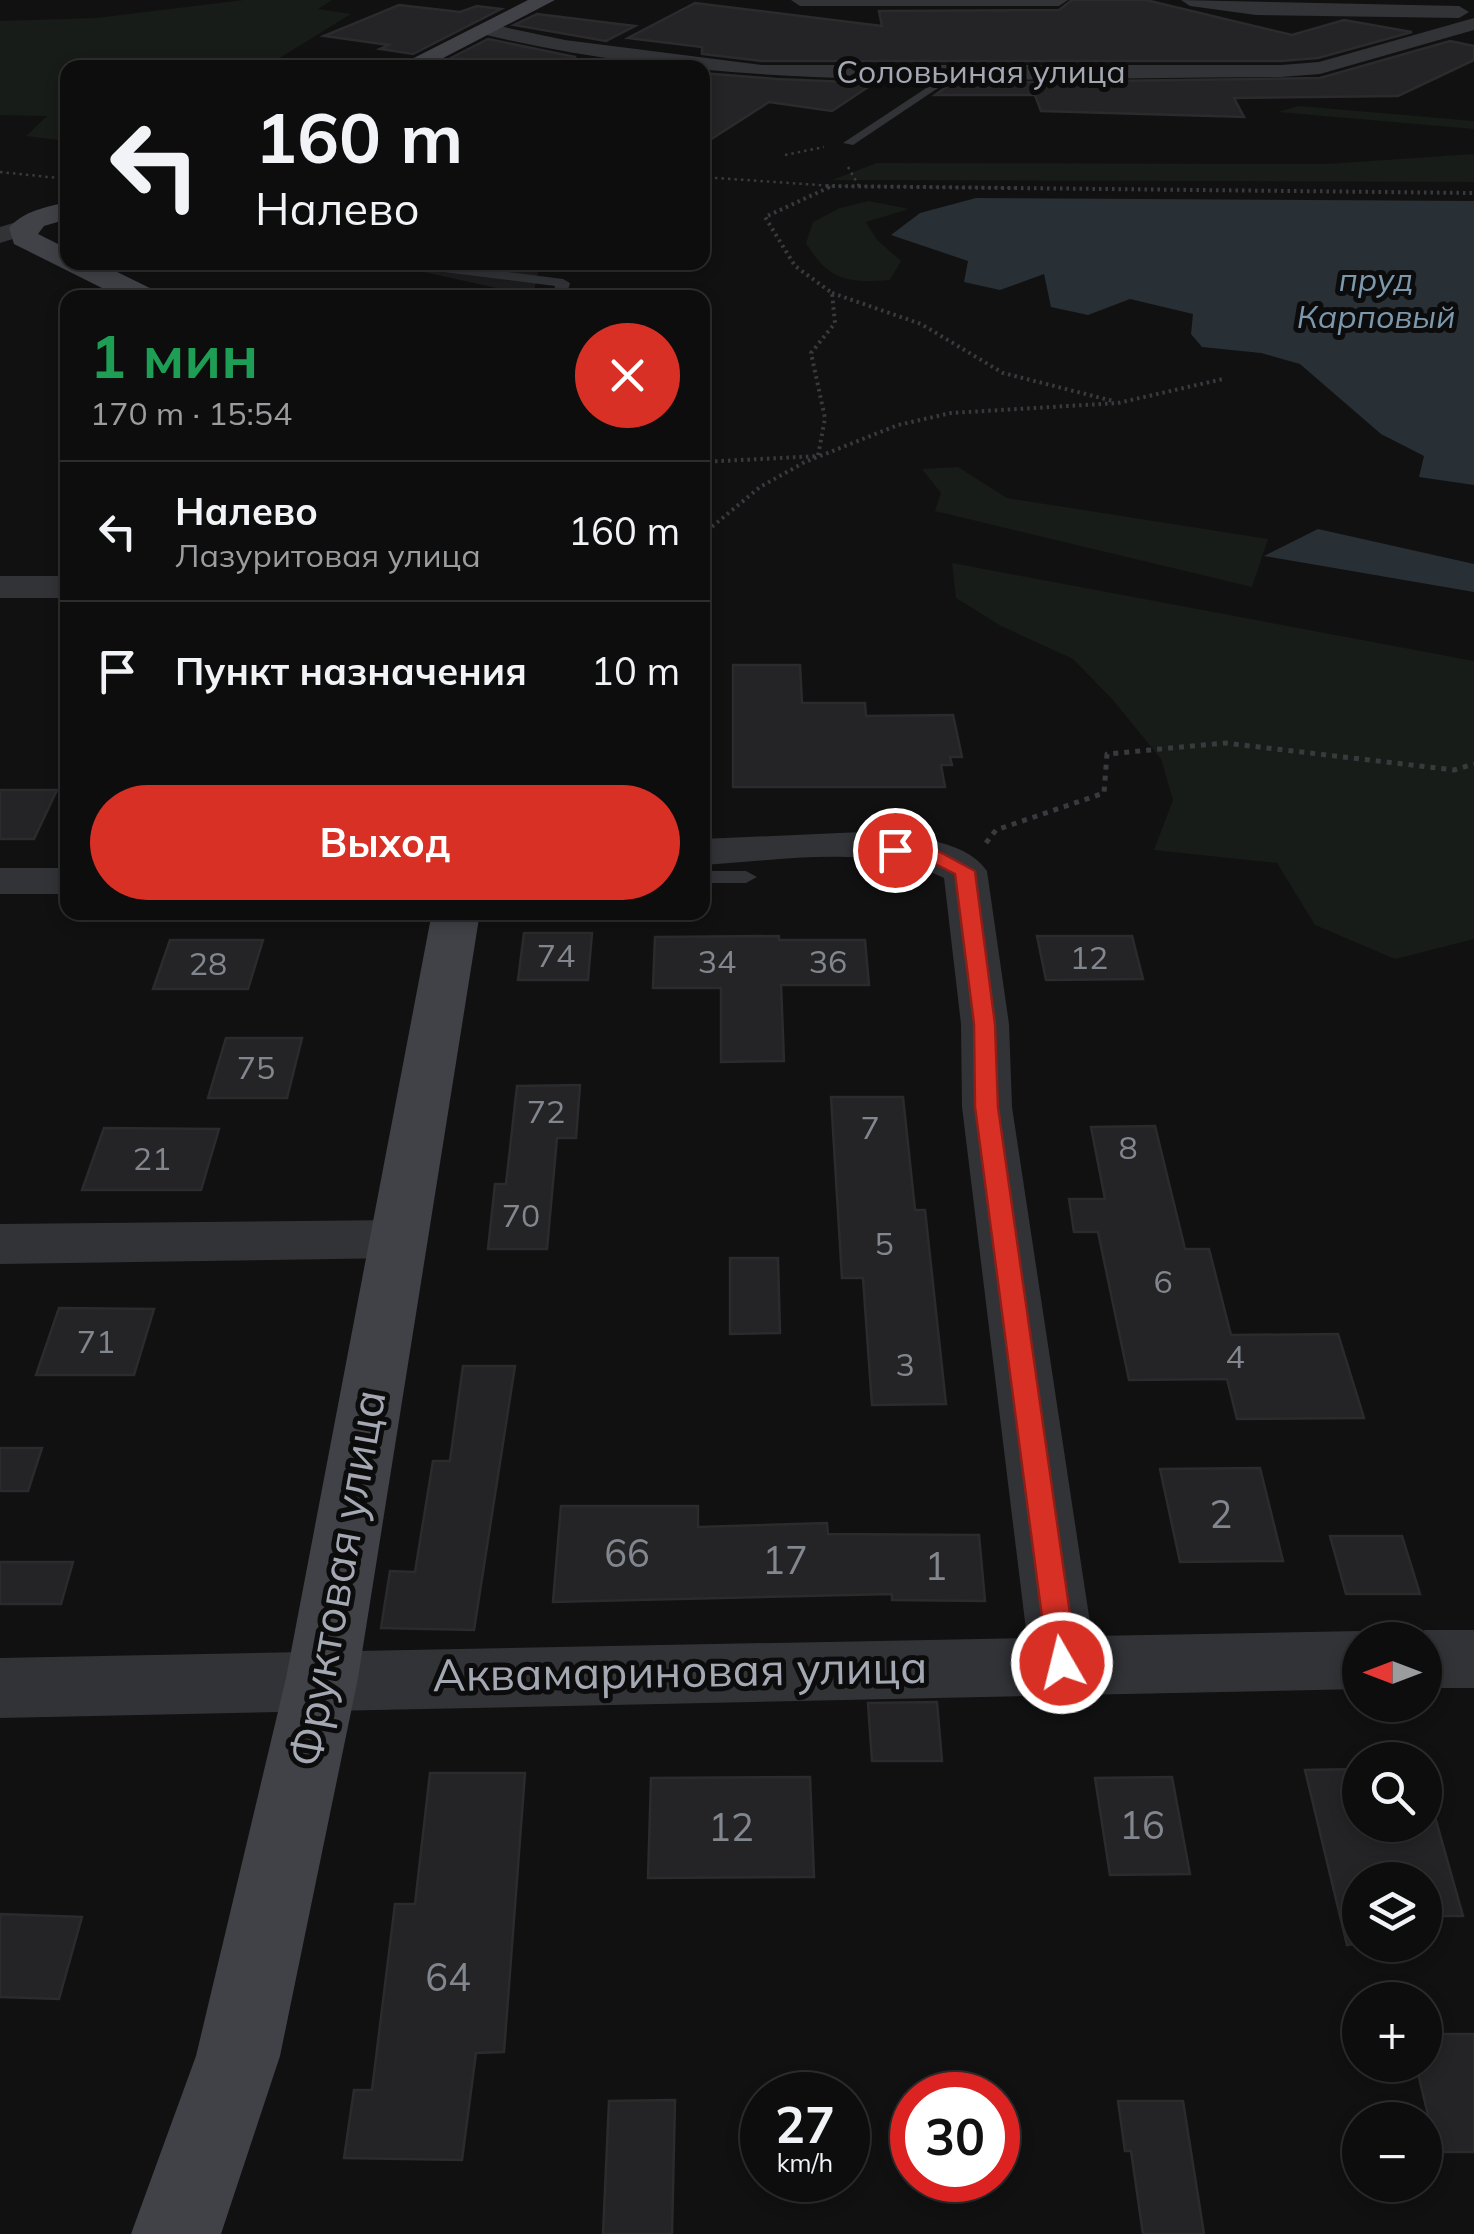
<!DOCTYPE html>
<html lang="ru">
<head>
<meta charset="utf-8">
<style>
  :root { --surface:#0d0d0e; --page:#1b1b1c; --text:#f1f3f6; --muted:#9a9c9e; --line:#2d2d2e; --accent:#d93025 }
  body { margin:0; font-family:Mulish,sans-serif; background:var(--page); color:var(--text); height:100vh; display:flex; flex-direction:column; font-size:38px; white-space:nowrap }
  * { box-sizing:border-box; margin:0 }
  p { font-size:32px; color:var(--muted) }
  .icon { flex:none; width:55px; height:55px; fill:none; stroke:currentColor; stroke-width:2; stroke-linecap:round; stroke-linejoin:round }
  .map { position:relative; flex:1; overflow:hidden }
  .sheet { position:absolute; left:60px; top:290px; width:650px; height:630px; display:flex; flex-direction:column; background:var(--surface); border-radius:20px; box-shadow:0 5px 15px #0003,0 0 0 2px var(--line) }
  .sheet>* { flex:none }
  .banner { position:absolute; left:60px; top:60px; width:650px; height:210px; border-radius:20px; box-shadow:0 5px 15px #0003,0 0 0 2px var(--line); background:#0d0d0e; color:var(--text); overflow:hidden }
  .needle { width:65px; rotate:270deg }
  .fabs { position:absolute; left:1342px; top:1622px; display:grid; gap:20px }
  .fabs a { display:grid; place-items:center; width:100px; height:100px; border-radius:50%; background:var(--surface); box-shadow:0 5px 15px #0003,0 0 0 2px var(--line); font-size:50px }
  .speed { position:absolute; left:740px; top:2072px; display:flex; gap:20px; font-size:50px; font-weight:700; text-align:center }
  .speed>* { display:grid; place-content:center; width:130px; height:130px; border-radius:50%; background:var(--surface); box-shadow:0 5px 15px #0003,0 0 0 2px var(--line); line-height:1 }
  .speed small { font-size:25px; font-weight:400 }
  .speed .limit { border:15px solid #d22; background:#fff; color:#111 }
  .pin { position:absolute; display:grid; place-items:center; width:85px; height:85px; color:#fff; margin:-42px; border:5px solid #fff; border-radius:50%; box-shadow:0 2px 10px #0007 }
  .me { position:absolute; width:110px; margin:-55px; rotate:352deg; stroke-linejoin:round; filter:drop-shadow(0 0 8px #0008) }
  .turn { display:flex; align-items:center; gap:35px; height:210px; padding:0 30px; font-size:45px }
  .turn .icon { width:130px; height:130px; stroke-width:2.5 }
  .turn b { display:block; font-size:70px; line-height:85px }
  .round { display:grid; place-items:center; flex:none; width:105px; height:105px; border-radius:52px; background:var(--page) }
  .summary { display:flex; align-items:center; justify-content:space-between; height:170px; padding:0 30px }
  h1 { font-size:60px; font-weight:700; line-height:75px; color:#1e9e55 }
  .cta { display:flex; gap:20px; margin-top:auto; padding:20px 30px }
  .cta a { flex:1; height:115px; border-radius:60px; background:var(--accent); color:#fff; font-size:40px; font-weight:700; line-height:115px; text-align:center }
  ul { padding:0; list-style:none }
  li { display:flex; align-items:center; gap:30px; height:140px; padding:0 30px; border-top:2px solid var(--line) }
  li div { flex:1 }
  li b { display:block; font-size:38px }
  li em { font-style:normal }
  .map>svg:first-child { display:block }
  .built { fill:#1d1d1f }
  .green { fill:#171c18 }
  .water { fill:#283035 }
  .building { fill:#242426; stroke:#2b2b2e; stroke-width:2.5 }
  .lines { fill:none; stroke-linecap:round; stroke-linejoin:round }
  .path-far2 { stroke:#383a3e; stroke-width:2.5; stroke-dasharray:2.5 4; stroke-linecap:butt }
  .path-far1 { stroke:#383a3e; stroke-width:4; stroke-dasharray:2.5 4; stroke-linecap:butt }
  .path { stroke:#383a3e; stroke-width:5; stroke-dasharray:5 6; stroke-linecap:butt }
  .lane { fill:#323337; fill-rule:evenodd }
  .street { fill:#323337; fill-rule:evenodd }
  .secondary { fill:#404247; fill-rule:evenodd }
  .route { fill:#d93025; stroke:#8d1f18; stroke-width:2.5 }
  .labels { text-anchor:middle; stroke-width:10; stroke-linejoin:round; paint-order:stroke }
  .far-street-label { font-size:32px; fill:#a3a8b2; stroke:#0c0c0d }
  .far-water-label { font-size:32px; font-style:italic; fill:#7b98ac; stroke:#0c0c0d }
  .number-label { font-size:32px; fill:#82868e }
  .near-number-label { font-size:38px; fill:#82868e }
  .near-street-label { font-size:45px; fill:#a3a8b2; stroke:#0c0c0d }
</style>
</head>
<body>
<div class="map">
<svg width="1474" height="2234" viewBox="0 0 1474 2234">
  <rect width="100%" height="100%" fill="#111112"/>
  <!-- built -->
  <polygon class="built" points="383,263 540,263 533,296"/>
  <!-- green -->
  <g class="green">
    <polygon points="244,0 332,0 318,9 351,14 265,67 68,68 67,141 26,136 47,116 0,115 0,21 96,18"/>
    <polygon points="1299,106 1474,121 1474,129 1278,112"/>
    <polygon points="1474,154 1474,182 832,180 877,163 1326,164"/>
    <path d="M869,201L909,209L866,222L877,240L901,261L890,280C847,283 829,281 806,243L813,222L840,208Z"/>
    <polygon points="958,467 1007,498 1268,539 1252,587 935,511 941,493 922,469"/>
    <polygon points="952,563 1474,661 1474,939 1395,959 1315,925 1277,863 1154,850 1173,800 1161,759 1113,700 1073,659 1001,626 956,598"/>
  </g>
  <!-- water -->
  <g class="water">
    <polygon points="976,198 1474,201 1474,485 1419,477 1424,456 1381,434 1300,364 1261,353 1202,347 1191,334 1193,314 1130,299 1088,315 1051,307 1044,274 1000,290 964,282 968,261 891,235 920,213"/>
    <polygon points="1318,529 1474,564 1474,592 1264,556"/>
  </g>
  <!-- building -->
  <g class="building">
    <polygon points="1072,0 1146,0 1292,35 1344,20 1412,32 1318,58 1281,61 762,61 702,54 702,47 628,38 695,3 882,26 879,11 1059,10"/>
    <polygon points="399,5 460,12 477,6 501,9 413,54 380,49 389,45 324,36"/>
    <polygon points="537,14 635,26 606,41 514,25"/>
    <polygon points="488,39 575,57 576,57 556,68 508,68 449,59"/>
    <polygon points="1450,41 1474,46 1474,60 1398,96 1234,98 1244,117 1041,111 1035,95 935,95 952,83 1320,78"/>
    <polygon points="702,73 776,79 874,83 832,111 769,102 702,145"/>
    <polygon points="733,665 800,665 802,703 865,703 866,716 953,715 962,757 950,757 952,765 941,765 945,787 733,787"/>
    <polygon points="0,790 57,790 34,839 0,839"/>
    <polygon points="524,933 592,933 588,980 518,980"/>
    <polygon points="779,936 779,940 865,940 869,985 781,985 784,1061 721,1062 721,988 653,988 655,937"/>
    <polygon points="1037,936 1132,936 1143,979 1046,980"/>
    <polygon points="170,940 263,940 248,989 153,989"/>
    <polygon points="226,1038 302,1038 287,1098 208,1098"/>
    <polygon points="580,1085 576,1138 557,1138 547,1249 488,1249 495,1184 506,1184 517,1086"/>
    <polygon points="831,1097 903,1097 915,1210 925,1210 946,1404 872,1405 863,1278 842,1278"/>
    <polygon points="1155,1126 1185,1249 1209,1249 1231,1335 1338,1334 1364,1418 1237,1419 1227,1379 1129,1380 1098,1232 1074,1232 1069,1199 1105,1199 1091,1127"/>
    <polygon points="104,1128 219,1129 201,1190 82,1190"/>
    <polygon points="730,1258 778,1258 780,1333 730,1334"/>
    <polygon points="59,1308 154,1309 134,1375 36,1375"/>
    <polygon points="463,1366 515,1366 474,1630 381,1628 390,1571 415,1572 433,1461 450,1461"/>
    <polygon points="0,1448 42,1448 28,1491 0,1491"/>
    <polygon points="1260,1468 1283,1561 1180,1562 1160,1469"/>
    <polygon points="561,1506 698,1506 698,1527 827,1523 828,1534 979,1535 985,1601 892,1600 892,1594 553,1602"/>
    <polygon points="1330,1536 1402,1536 1420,1594 1346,1594"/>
    <polygon points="0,1562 73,1562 61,1604 0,1604"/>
    <polygon points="937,1702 942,1761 872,1761 868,1703"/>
    <polygon points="1360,1769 1360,1825 1425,1825 1425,1819 1435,1817 1463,1916 1425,1916 1425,1880 1360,1880 1360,1943 1347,1945 1305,1770"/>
    <polygon points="430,1773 525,1773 504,2052 476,2053 462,2160 344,2158 354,2090 372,2090 395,1904 415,1904"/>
    <polygon points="810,1777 814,1877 648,1878 651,1778"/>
    <polygon points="1172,1777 1190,1874 1110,1875 1095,1778"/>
    <polygon points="0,1914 82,1917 59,1999 0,1997"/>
    <polygon points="1425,2034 1474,2034 1474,2152 1437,2152 1416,2065 1425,2065"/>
    <polygon points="675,2100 672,2234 603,2234 609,2101"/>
    <polygon points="1118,2101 1183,2101 1204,2234 1143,2234 1131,2151 1125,2151"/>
  </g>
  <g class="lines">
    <!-- path-far2 -->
    <g class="path-far2">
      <polyline points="785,155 824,147"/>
      <polyline points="848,167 859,186"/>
      <polyline points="0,172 68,179"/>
      <polyline points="702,177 833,186 1020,188"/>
      <polyline points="828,188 832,186"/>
    </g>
    <!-- path-far1 -->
    <g class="path-far1">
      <polyline points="826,186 1474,193"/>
      <polyline points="832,293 921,324 1003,373 1113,401"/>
      <polyline points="702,462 818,456 825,418 811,353 835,323 832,293 795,266 765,217 832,186"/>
      <polyline points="702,535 760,487 805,462 898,425 951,413 1118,403 1223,379"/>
    </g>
    <!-- path -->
    <polyline class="path" points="986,843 996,830 1104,793 1107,754 1225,743 1454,770 1474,764"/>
    <!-- lane -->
    <g class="lane">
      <polygon points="955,69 959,74 853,145 843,143"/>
      <polygon points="430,262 563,279 570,283 566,298 552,298 555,286 436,271 429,267"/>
      <polygon points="702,871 746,871 757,877 746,883 702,883"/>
    </g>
    <!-- street -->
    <g class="street">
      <polygon points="791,0 1068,0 1059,6 800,6"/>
      <polygon points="1181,0 1459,6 1469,12 1459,18 1256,15 1190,6"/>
      <path d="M1474,18V30L1320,74L1281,77C1013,77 738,97 478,33L475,29L485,23L565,40L762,65H1281L1319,62Z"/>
      <polygon points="23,220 36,228 32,233 0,243 0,227"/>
      <rect x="0" y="576" width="68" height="22"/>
      <path d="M862,832C900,837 963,836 987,871L1009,1024L1012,1107L1092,1636L1360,1631L1383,1640H1360V1689L0,1718V1658L1027,1638L962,1107L961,1024L944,878C872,843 780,861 702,865V839Z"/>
      <rect x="0" y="868" width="68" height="26"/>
      <polygon points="397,1220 416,1225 424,1239 416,1253 397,1258 0,1264 0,1224"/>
      <polygon points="1425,1630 1474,1630 1474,1688 1425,1688 1425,1640 1401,1640"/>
    </g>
    <!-- secondary -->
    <g class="secondary">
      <polygon points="528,0 555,0 424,68 394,68"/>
      <path d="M68,202V219L44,226L38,234L68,249V262H97L158,292L162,298H122L14,244L9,228C23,211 46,207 68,202Z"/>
      <polygon points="432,912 480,912 358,1678 280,2056 221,2234 131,2234 196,2056 286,1678"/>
    </g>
  </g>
  <!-- route -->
  <polygon class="route" points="895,844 936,850 975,871 995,1024 998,1107 1077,1663 1073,1672 1062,1676 1052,1672 1048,1663 975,1107 974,1024 955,874 925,859 888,854 886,850"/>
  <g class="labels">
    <!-- far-street labels -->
    <g class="far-street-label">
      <text x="981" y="83">Соловьиная улица</text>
    </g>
    <!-- far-water labels -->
    <g class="far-water-label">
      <text x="1376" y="291">пруд<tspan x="1376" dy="37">Карповый</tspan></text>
    </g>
    <!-- number labels -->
    <g class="number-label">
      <text x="556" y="967">74</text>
      <text x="1089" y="969">12</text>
      <text x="717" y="973">34</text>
      <text x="828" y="973">36</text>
      <text x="208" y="975">28</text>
      <text x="256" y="1079">75</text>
      <text x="546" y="1123">72</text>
      <text x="870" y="1139">7</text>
      <text x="1128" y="1159">8</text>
      <text x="152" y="1170">21</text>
      <text x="521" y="1227">70</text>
      <text x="884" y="1255">5</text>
      <text x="1163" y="1293">6</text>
      <text x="96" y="1353">71</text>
      <text x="1235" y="1368">4</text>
      <text x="905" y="1376">3</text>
    </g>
    <!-- near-number labels -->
    <g class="near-number-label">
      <text x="1221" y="1528">2</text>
      <text x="627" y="1567">66</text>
      <text x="785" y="1574">17</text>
      <text x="936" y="1580">1</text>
      <text x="1142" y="1839">16</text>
      <text x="731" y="1841">12</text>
      <text x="448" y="1991">64</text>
    </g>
    <!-- near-street labels -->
    <g class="near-street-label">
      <text transform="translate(337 1578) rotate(-80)" y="16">Фруктовая улица</text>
      <text transform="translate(680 1671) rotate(-1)" y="16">Аквамариновая улица</text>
    </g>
  </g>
</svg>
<div class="fabs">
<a><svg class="needle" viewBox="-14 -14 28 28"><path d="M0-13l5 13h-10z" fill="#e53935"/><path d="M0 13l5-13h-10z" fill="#9a9c9e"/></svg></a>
<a><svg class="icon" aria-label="search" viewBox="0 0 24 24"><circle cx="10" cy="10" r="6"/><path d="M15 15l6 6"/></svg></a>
<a><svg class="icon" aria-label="layers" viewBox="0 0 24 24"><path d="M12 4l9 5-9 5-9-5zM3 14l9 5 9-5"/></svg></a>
<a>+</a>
<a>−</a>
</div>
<div class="speed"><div>27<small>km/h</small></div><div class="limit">30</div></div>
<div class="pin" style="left:895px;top:850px;background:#d93025"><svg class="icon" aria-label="arrive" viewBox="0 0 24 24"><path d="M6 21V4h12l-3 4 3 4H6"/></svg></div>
<svg class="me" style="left:1062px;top:1663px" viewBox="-20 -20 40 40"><circle r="17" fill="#d93025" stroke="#fff" stroke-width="3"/><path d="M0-11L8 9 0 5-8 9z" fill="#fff"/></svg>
<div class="banner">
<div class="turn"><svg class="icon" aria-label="left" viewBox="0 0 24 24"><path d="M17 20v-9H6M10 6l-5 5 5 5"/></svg><div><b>160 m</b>Налево</div></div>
</div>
<section class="sheet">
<div class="summary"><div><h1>1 мин</h1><p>170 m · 15:54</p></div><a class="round" style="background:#d93025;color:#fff"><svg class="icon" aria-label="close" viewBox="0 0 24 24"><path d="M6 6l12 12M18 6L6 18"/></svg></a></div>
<ul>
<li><svg class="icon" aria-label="left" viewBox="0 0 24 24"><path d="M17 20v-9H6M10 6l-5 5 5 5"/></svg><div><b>Налево</b><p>Лазуритовая улица</p></div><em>160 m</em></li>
<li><svg class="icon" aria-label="arrive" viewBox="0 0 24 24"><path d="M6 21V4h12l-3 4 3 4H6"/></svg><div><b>Пункт назначения</b></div><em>10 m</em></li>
</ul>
<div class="cta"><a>Выход</a></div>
</section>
</div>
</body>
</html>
